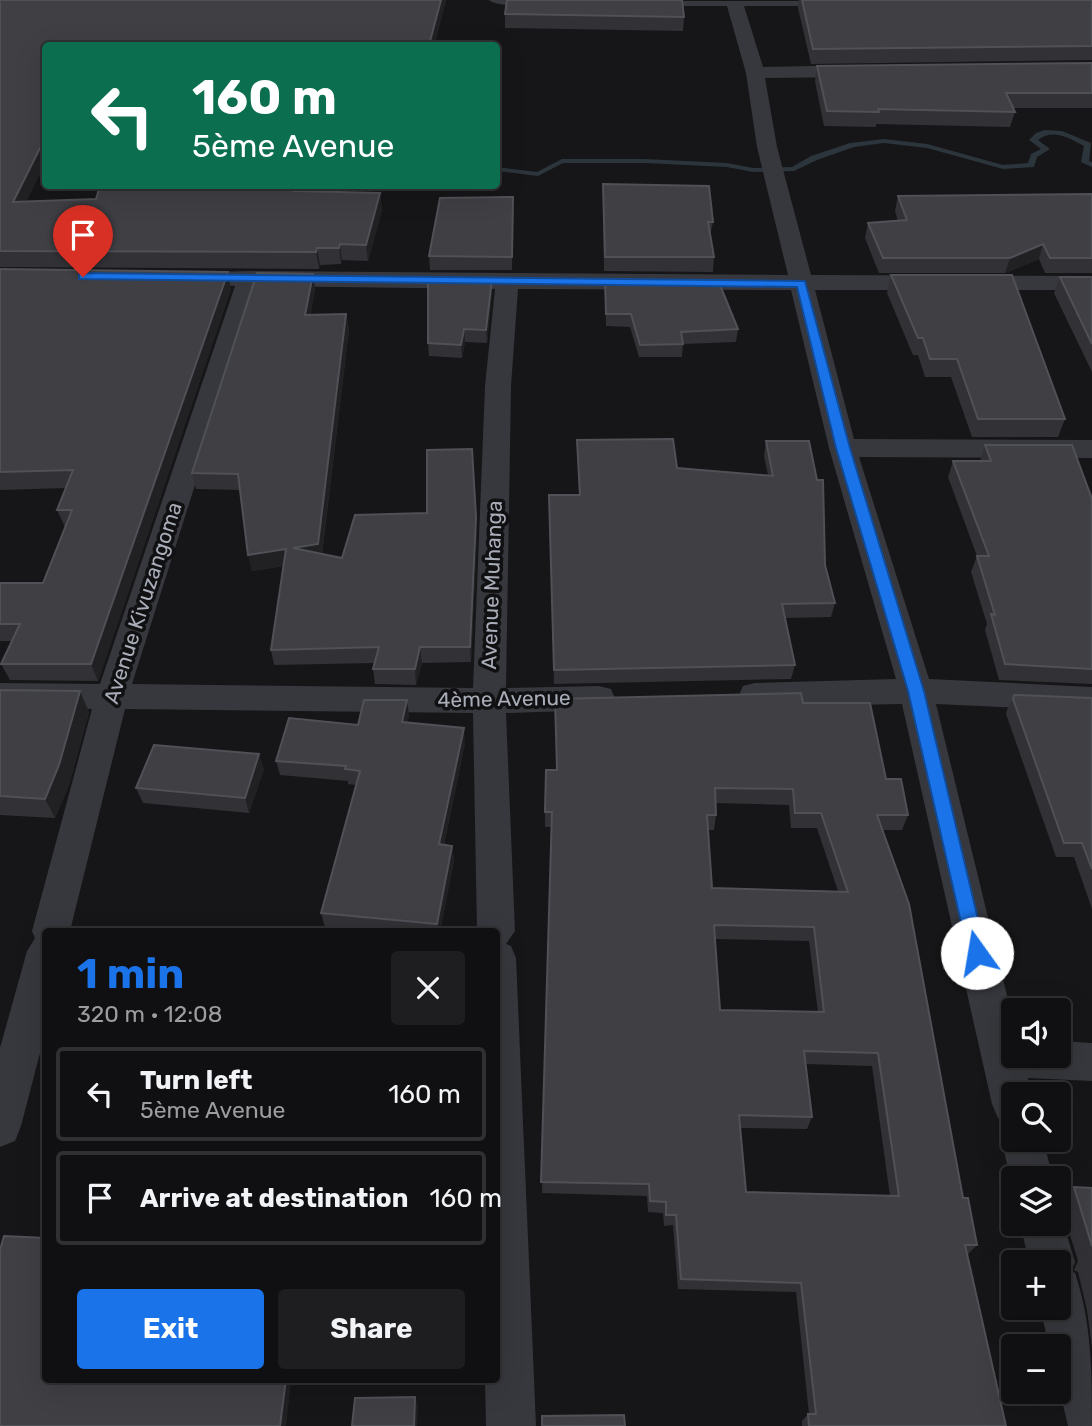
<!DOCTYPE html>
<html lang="en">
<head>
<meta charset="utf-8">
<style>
  :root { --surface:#101012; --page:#1e1e20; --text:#f1f3f6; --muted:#9c9d9f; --line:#303032; --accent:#1a73e8 }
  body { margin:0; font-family:Rubik,sans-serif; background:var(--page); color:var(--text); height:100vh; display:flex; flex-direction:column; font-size:26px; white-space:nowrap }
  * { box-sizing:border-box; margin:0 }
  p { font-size:23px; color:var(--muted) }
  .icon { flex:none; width:38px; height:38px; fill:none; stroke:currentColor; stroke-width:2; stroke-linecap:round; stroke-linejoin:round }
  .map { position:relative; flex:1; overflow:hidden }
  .sheet { position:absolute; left:42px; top:928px; width:458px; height:455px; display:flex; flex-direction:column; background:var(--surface); border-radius:7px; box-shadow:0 7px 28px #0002,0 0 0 2px var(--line) }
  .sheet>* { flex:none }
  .top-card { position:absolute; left:42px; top:42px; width:458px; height:147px; border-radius:7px; box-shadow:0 7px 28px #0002,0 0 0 2px var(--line); background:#0b6e4f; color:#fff; overflow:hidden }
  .buttons { position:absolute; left:1001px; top:998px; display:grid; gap:14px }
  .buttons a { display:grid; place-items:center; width:70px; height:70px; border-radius:7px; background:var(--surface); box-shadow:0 7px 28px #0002,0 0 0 2px var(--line); font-size:35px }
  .pin { position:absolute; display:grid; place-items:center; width:60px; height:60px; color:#fff; margin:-72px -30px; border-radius:50% 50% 50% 0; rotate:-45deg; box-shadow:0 0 7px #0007 }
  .pin .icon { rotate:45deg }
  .me { position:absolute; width:77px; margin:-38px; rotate:347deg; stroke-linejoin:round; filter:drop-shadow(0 0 5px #0008) }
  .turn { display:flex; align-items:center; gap:24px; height:147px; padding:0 35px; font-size:32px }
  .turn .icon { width:91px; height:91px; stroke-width:2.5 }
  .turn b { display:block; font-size:49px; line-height:60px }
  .round { display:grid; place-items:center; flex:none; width:74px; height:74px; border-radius:7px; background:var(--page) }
  .summary { display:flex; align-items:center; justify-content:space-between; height:119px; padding:0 35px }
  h1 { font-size:42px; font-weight:700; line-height:52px; color:var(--accent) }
  .cta { display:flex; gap:14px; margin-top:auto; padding:14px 35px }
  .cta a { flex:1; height:80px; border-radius:7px; background:var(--accent); color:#fff; font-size:28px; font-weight:700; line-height:80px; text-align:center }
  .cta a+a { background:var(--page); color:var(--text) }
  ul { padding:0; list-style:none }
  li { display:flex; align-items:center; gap:21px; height:94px; margin:0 14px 10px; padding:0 21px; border:4px solid var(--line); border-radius:7px }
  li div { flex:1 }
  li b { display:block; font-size:26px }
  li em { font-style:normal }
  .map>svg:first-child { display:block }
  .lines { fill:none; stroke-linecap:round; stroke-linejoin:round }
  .stream { fill:#2c353c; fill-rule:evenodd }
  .street { fill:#37383d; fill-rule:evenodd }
  .wall { fill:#323236; fill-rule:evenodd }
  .shaded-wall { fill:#212124 }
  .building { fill:#3f3f44; stroke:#4f5156; stroke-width:2; fill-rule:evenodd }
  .route { fill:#1a73e8; stroke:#114b97; stroke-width:2 }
  .labels { text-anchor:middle; stroke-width:7; stroke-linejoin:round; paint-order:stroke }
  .street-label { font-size:21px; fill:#a8adb8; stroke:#111113 }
</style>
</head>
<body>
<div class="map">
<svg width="1092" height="1426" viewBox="0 0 1092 1426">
  <rect width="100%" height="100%" fill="#161618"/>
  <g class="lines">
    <!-- stream -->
    <path class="stream" d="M1045,130L1062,131L1091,143L1089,161L1092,162V167L1081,162L1084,146C1069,138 1053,128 1038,140L1050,149L1037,157L1034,167L1003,169L927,148L884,143L854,147L817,160L794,171L753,172L727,167L645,163H563L538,176L497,171V167L537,172L562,159H645L727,163L753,168L792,167L811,156L850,143L884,139L927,144L1003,165L1028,163L1031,154L1041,149L1029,140L1036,133Z"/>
    <!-- street -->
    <g class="street">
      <path d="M489,0H560C552,8 497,8 489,0Z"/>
      <path d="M628,1H854L845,6H744L763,67L861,65L870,71L861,77L765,78L777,147L811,275L1092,276V290H815L854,439L1092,440V458L859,457L929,679L1092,687V711L936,704L1013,1020V1055H1059V1041L1092,1043V1081L1028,1078L1032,1094H1013V1139H1043L1053,1178H1013V1188L1001,1139L1009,1123L998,1118L992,1104L902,704L755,707L743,704L739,695L743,686L755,683L896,679L829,448L791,290L518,289L511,386L506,688L599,686L611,689L615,698L611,707L599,710L506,713L515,931L506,944L511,946L516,958L536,1426H486L485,1379H497V931H477L473,713L125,709L70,931H46V1030L21,1126L15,1141L0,1147V1048L27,951L35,938L32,931L92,709L0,707V683L100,684L235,286L176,283L172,278L176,273L249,271L788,275L757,147L746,73L727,6H637ZM258,286L495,289L485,386L473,688L132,684Z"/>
      <path d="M1059,1209L1075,1262L1071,1271L1075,1273C1092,1324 1092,1372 1092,1426H1068L1059,1387V1346H1049L1040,1307H1059V1262H1029L1020,1223H1059Z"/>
    </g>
  </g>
  <!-- wall -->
  <g class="wall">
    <polygon points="0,0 446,0 434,46 46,46 46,162 26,201 96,199 296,186 296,191 380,193 382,210 368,261 342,260 341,264 320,265 319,269 0,267"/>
    <polygon points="799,0 1092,0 1092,60 811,64 798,8"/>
    <polygon points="505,14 684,17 683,31 505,28"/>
    <polygon points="1092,63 1092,108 1013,108 1015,112 1010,127 876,124 876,127 824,126 815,81 817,66"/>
    <polygon points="603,184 713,222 710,236 714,257 713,272 604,271"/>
    <polygon points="1092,194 1092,273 1045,273 1039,259 1005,273 879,273 865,238 868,223 898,221 895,211 898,196"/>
    <polygon points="513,197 512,270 430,270 429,256"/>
    <polygon points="0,269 231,289 98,681 10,680 1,664 12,641 0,641 0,583 43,583 65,527 57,510 66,488 0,490"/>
    <polygon points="891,275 1065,419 1058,437 972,437 951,377 925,377 918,355 913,355 887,293"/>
    <polygon points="1060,277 1092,277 1092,372 1054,293"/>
    <polygon points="605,280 738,329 736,342 683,344 682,357 639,357 630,327 606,326"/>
    <polygon points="315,289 310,315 346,314 349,330 322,554 342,558 477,533 471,662 422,663 416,685 375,684 373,669 374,663 274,665 271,650 284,566 252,571 240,490 196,489 192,473"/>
    <polygon points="492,292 487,343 465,342 462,358 429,356 428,343"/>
    <polygon points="577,440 677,468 768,475 764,456 766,441 825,565 835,603 831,617 785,618 795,665 791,679 554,684 549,510 579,495"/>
    <polygon points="985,445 1092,499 1092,684 999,680 985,630 987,624 971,572 977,556 948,477 953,461 980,461"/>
    <polygon points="0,690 89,712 69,785 55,818 0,815"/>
    <polygon points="1014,695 1092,698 1092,909 1074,857 1056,857 1006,714 1007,710"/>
    <path d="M555,699L803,703L886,779L908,815L902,830H882L963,1198L977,1245L967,1255L1006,1426H802V1421L808,1414H809L796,1292L678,1289L673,1225L664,1226L663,1213L648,1212L647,1196L542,1193L552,827H545V812L557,770ZM716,803L789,805L791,828H817L838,891L712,888L708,830H714L716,815ZM715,939L809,941L818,1012L720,1010ZM806,1064L872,1066L890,1196L746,1192L740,1128L807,1129L812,1117Z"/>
    <polygon points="409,715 407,723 465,743 444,845 452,846 454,860 440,931 369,931 325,927 321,913 356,785 348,784 348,781 280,775 276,761 358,725"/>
    <polygon points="264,769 249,813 143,803 136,788"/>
    <polygon points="1074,1187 1092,1188 1092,1348 1087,1310 1078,1272 1074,1270 1078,1261 1060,1202"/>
  </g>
  <!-- shaded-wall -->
  <g class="shaded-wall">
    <polygon points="441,0 446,0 434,46 429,46"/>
    <polygon points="46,136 46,162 18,218 13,202"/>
    <polygon points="380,193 382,210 368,261 366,245"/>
    <polygon points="340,244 342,260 341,264 339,248"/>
    <polygon points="1043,244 1039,259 1005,273 1010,258"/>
    <polygon points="317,248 320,265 319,269 316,252"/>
    <polygon points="228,272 231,289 98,681 91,664"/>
    <polygon points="313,274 315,289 308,331 305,315"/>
    <polygon points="492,279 492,292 487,343 486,330"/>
    <polygon points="346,314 349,330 321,560 293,548"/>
    <polygon points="464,329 465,342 462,358 461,345"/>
    <polygon points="476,517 477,533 471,662 470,647"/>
    <polygon points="286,549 290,565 252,571 248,555"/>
    <polygon points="420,647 422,663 416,685 415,669"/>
    <polygon points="80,691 89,712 69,785 55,818 45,799"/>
    <polygon points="407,700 409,715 404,737 402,722"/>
    <polygon points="464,728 465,743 441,858 439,844"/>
    <polygon points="259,754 264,769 249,813 245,798"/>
    <polygon points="452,846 454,860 440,931 438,931 437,924"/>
    <polygon points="286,1379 289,1379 291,1383 286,1426 280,1426"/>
    <polygon points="415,1397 418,1405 417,1426 414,1426"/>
  </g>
  <!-- building -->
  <g class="building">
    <polygon points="0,0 441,0 429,45 422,43 421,46 46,46 46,136 13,202 96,199 100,186 295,186 294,191 380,193 366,245 340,244 339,248 317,248 316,252 0,251"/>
    <polygon points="507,0 682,0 684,17 505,14"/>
    <polygon points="802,0 1092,0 1092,46 813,49"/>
    <polygon points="1092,63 1092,93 1006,93 1015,112 878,109 879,112 827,111 817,66"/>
    <polygon points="603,184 709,186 713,222 708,222 714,257 605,257"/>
    <polygon points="1092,194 1092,258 1050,258 1043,244 1010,258 883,258 868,223 907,220 898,196"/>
    <polygon points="513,197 512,257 429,256 440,198"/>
    <polygon points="0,269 228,272 91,664 1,664 20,624 0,624 0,583 43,583 72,510 57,510 73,470 0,472"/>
    <polygon points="257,273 313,274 305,315 346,314 318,544 293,548 342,558 355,515 427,513 427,450 472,449 476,517 470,647 420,647 415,669 373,669 379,647 271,650 286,549 248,555 238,474 192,473"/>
    <polygon points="891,275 1012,275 1065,419 978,419 957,359 930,359 923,338 918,338"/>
    <polygon points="1060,277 1092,277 1092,344"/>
    <polygon points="428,278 492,279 486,330 464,329 461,345 428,343"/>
    <polygon points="605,280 718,280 738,329 681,332 683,344 640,345 631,314 606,314"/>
    <polygon points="673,439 677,468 773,476 766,441 809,441 817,480 823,480 825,565 835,603 782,604 795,665 554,670 549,495 580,495 577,440"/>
    <polygon points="985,445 1072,445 1092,499 1092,669 1005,664 991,614 995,615 977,556 989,556 953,461 991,461"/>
    <polygon points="0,690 80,691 59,765 45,799 0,796"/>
    <path d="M801,693L803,703H870L886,779H901L908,815H877L909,904L963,1198H968L977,1245H965L1006,1426H809L808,1414H816L801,1283L681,1279L676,1215H666V1202L650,1201L649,1184L541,1182L552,812H545L546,770H557L555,699ZM715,788L793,789L795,813H821L848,892L712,888L707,815H716ZM714,925L814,927L824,1012L720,1010ZM804,1051L878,1053L899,1196L746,1192L739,1115L812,1117Z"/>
    <polygon points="1014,695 1092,698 1092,869 1082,843 1064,843 1013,699"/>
    <polygon points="364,700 407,700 402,722 464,728 439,844 452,846 437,924 321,913 360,771 345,769 346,766 276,761 289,718 358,725"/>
    <polygon points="154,745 259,754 245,798 136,788"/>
    <polygon points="87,929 141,931 87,931"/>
    <polygon points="1074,1187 1092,1188 1092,1246"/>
    <polygon points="4,1236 46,1238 46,1379 286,1379 280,1426 0,1426 0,1250"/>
    <polygon points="415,1397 414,1426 352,1426 355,1398"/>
    <polygon points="624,1415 625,1426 542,1426 542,1416"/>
  </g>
  <!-- route -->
  <polygon class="route" points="83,273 805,281 850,448 924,691 986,953 984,959 977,961 971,959 968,953 908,691 836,448 797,287 79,279 79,274"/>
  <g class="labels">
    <!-- street labels -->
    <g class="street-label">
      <text transform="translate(492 585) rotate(-88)" y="7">Avenue Muhanga</text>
      <text transform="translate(143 603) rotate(-72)" y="7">Avenue Kivuzangoma</text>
      <text transform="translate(504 699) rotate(-1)" y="7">4ème Avenue</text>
    </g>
  </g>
</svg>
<div class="buttons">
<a><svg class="icon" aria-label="sound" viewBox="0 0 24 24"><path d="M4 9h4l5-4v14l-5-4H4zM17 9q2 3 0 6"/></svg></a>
<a><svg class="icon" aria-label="search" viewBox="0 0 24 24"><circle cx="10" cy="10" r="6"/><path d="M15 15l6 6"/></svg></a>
<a><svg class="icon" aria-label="layers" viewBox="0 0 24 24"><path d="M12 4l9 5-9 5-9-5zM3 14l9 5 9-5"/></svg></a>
<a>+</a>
<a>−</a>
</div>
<div class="pin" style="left:83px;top:277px;background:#d93025"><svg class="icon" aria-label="arrive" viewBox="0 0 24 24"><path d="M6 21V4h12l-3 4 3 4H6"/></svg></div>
<svg class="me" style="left:977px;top:953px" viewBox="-20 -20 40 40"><circle r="19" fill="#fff"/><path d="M0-13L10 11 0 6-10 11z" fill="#1a73e8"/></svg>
<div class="top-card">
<div class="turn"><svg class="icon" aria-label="left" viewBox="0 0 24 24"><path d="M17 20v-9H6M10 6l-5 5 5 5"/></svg><div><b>160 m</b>5ème Avenue</div></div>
</div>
<section class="sheet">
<div class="summary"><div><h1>1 min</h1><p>320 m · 12:08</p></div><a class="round"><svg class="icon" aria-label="close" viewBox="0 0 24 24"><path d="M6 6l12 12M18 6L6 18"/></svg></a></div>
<ul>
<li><svg class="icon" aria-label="left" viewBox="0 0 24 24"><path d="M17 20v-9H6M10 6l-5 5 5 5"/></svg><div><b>Turn left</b><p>5ème Avenue</p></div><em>160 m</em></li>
<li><svg class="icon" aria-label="arrive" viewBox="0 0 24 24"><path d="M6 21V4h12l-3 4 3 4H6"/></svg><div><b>Arrive at destination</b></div><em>160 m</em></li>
</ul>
<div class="cta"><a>Exit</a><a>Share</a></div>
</section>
</div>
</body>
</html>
